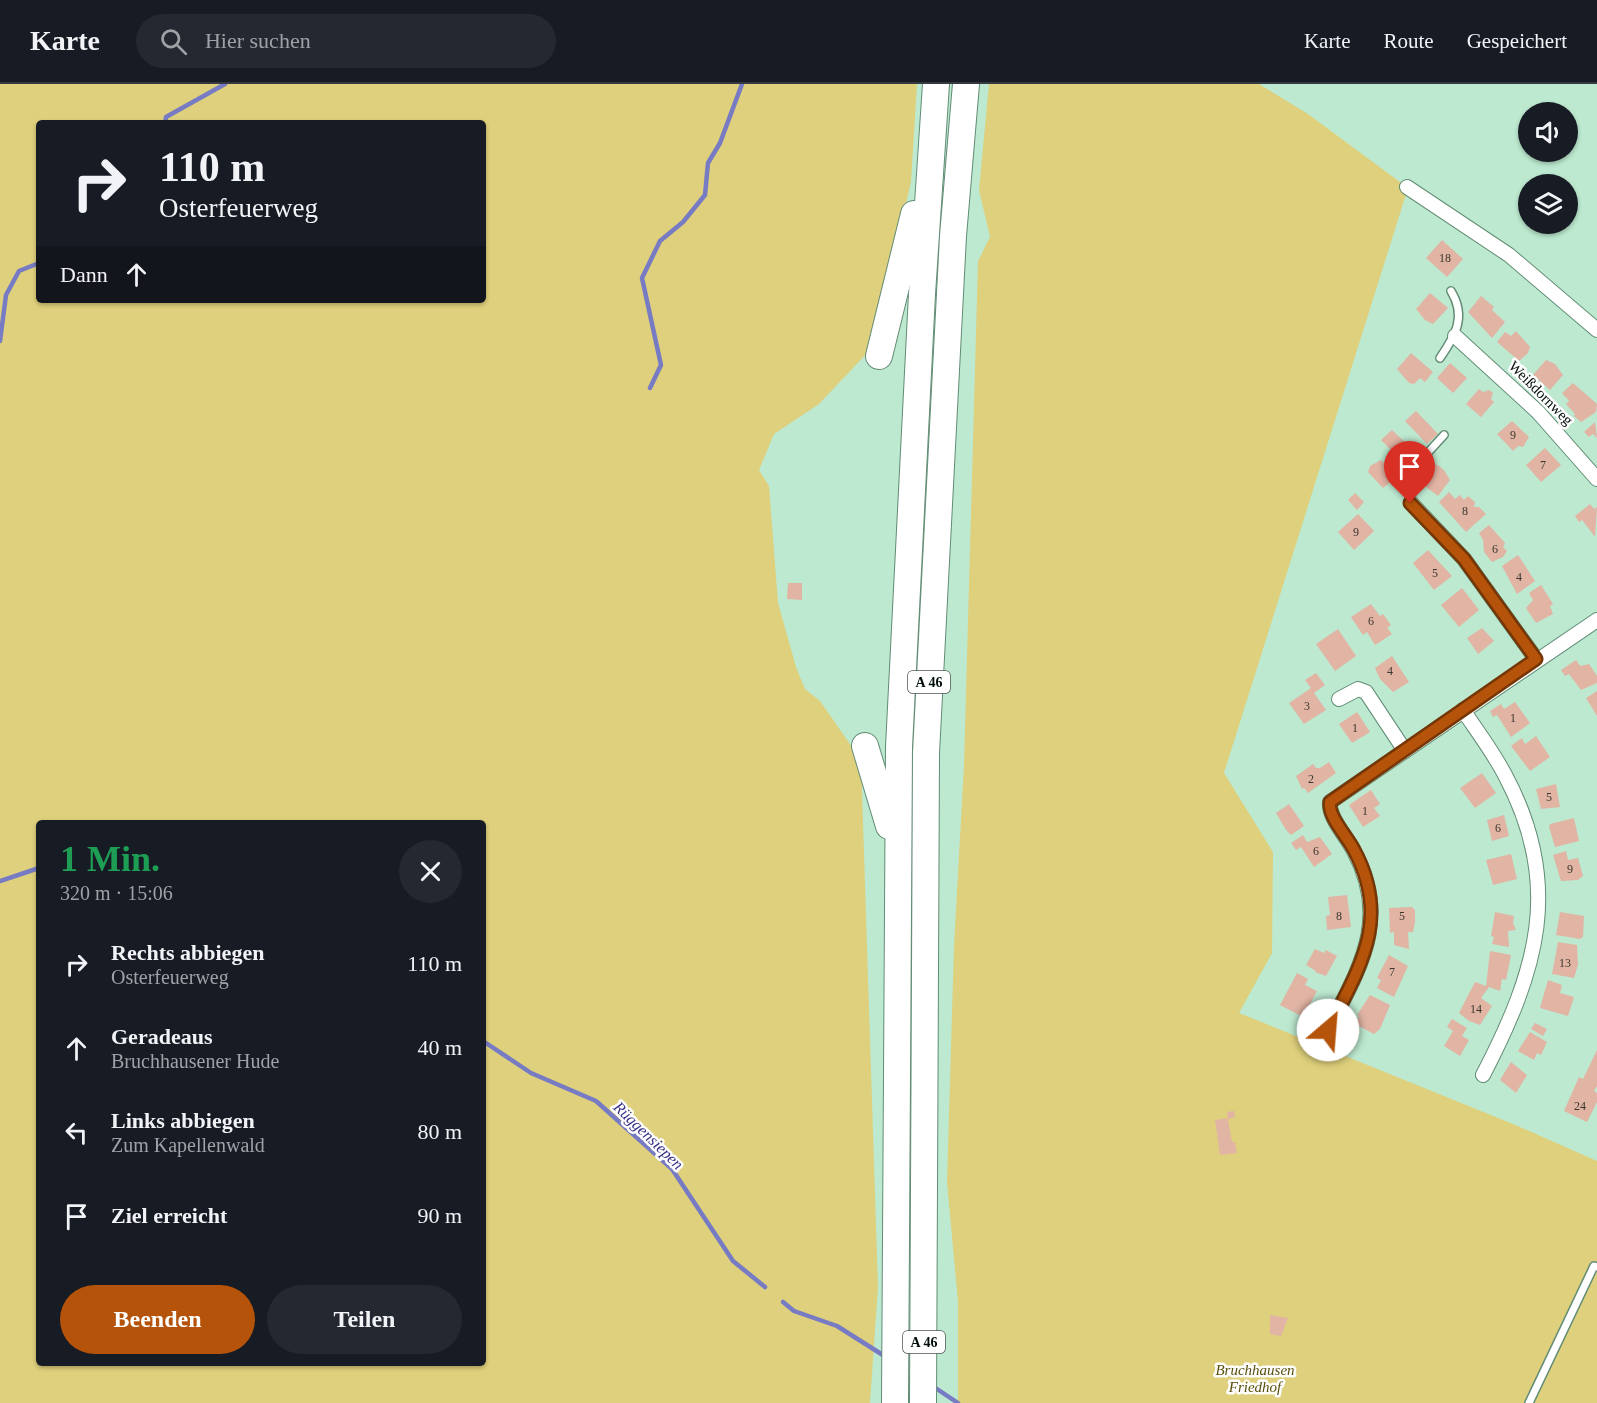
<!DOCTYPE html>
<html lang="de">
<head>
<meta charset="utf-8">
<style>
  :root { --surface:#171b24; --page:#242831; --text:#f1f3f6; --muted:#9ea1a6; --line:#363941; --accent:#b45309 }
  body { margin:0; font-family:"Times New Roman",serif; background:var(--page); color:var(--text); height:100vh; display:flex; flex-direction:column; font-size:22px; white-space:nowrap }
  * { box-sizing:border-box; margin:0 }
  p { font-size:20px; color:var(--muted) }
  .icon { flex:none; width:33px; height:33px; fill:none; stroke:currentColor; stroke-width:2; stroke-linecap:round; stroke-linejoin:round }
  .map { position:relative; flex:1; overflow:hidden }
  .panel { position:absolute; left:36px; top:736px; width:450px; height:546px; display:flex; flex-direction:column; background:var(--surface); border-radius:6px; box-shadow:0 2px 4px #0004 }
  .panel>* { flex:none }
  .guide { position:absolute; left:36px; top:36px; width:450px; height:183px; border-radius:6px; box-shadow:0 2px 4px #0004; background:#171b24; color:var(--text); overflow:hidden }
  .buttons { position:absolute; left:1518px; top:18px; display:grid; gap:12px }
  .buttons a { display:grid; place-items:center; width:60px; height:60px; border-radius:50%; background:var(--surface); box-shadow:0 2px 4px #0004; font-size:30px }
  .pin { position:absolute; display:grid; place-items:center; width:51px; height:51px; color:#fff; margin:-62px -26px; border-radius:50% 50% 50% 0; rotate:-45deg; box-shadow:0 0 6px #0007 }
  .pin .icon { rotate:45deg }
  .me { position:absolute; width:66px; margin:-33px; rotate:27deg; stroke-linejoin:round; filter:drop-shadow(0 0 4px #0008) }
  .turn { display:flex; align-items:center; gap:21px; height:126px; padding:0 24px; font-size:27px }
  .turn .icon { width:78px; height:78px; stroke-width:2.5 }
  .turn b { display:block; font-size:42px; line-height:51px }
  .then { display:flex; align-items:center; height:57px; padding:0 24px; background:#0003; gap:12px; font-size:22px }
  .round { display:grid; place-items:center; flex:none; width:63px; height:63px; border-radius:32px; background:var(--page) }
  .overview { display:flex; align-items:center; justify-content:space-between; height:102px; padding:0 24px }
  h1 { font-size:36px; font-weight:800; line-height:45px; color:#1e9e55 }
  .button { display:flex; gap:12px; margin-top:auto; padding:12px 24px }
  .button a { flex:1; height:69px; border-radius:36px; background:var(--accent); color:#fff; font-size:24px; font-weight:800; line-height:69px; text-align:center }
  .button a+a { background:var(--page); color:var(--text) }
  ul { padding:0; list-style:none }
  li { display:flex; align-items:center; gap:18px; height:84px; padding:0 24px }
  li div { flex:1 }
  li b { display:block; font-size:22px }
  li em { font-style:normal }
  header { display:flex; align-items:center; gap:36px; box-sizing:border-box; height:84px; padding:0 30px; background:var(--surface); border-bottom:2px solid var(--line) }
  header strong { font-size:28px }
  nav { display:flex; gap:33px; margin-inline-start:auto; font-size:21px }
  .search { width:420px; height:54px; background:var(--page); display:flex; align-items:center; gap:15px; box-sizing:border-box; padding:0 21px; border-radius:33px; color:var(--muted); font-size:22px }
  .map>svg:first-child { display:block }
  .green { fill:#ded07c; fill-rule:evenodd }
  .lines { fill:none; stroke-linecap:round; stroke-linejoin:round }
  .stream { stroke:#777bc3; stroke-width:4.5 }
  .building { fill:#e1b4a4 }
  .lane-casing { stroke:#628c75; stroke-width:10 }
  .street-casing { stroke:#628c75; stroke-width:16 }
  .highway-casing { stroke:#628c75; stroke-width:28 }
  .lane { stroke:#fff; stroke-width:7 }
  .street { stroke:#fff; stroke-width:14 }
  .highway { stroke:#fff; stroke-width:26 }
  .route-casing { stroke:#753606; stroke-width:15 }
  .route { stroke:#b45309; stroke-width:10 }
  .labels { text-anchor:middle; stroke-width:5; stroke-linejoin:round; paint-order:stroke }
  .number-label { font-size:12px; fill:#3a382f }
  .shield { fill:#fefefe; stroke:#4e5752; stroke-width:1.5 }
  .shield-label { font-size:14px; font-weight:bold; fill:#020f08 }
  .street-label { font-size:15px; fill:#020f08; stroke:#fefefe }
  .park-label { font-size:15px; font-style:italic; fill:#594f0b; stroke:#fefefe }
  .water-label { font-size:16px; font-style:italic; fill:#363186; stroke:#fefefe }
</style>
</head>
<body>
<header>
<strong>Karte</strong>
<div class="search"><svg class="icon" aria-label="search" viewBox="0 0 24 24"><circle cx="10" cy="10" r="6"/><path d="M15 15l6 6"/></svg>Hier suchen</div>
<nav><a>Karte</a><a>Route</a><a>Gespeichert</a></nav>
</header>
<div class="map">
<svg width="1597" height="1319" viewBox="0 0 1597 1319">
  <rect width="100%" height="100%" fill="#bde9d0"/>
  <!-- green -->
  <g class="green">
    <path d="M0,0H917L911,98L882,225L870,266L819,320L774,350L759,386L769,402L778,519L796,583L805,605L820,617L861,676L878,1203L870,1319H0ZM39,39H483V216H39ZM39,740H483V1280H39Z"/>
    <polygon points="989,0 1259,0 1308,30 1408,104 1224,689 1273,768 1272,869 1239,929 1513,1040 1597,1077 1597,1319 958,1319 958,1218 947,1098 954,862 964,681 978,177 990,153 979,106"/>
  </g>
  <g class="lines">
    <!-- stream -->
    <g class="stream">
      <polyline points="165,39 166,33 225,0"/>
      <polyline points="0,257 6,211 19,187 39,179"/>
      <polyline points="650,304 661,281 642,194 660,157 683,138 705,111 708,79 720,59 742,0"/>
      <polyline points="0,797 39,784"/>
      <polyline points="483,957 531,989 596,1017 672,1085 733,1177 765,1203"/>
      <polyline points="783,1218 794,1227 837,1242 886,1273"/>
      <polyline points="931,1301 958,1319"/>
    </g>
  </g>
  <!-- building -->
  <g class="building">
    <polygon points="1442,156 1463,175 1447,193 1426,174"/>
    <polygon points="1430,209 1448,224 1433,240 1425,236 1416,225"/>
    <polygon points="1481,212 1494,223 1492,226 1505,238 1492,254 1468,228"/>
    <polygon points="1516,247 1530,263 1528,269 1519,277 1497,258 1505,248 1511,252"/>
    <polygon points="1411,269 1433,288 1425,298 1420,294 1414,300 1409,299 1397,285"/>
    <polygon points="1546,276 1555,280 1563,291 1550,306 1533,291"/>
    <polygon points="1450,279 1467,294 1453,309 1437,294"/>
    <polygon points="1573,299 1597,320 1596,328 1581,338 1574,332 1575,330 1566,320 1569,317 1562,309"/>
    <polygon points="1479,305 1483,308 1489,306 1493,309 1491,315 1494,318 1481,333 1466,320"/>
    <polygon points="1416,327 1438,350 1427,360 1405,337"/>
    <polygon points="1512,337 1529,353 1523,363 1518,362 1513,367 1497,350"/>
    <polygon points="1595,338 1597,354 1593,350 1589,353 1584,348"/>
    <polygon points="1392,346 1412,365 1401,376 1381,356"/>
    <polygon points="1545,364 1561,381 1541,398 1526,381"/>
    <polygon points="1381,376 1388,384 1394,378 1403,388 1383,404 1368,388 1370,382"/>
    <polygon points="1436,380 1444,386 1450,396 1438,412 1426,403 1427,400 1421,394"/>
    <polygon points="1449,408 1455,415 1460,411 1464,416 1468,412 1475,418 1474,423 1479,423 1486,430 1466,448 1439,418"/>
    <polygon points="1355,409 1364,418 1357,426 1348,416"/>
    <polygon points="1590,420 1594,425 1597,423 1595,453 1582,436 1579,438 1575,432"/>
    <polygon points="1358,430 1374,447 1354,466 1338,448"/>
    <polygon points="1489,441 1505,459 1503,463 1507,467 1503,473 1492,478 1484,468 1483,456 1479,449"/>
    <polygon points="1428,466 1452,492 1434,506 1413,479"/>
    <polygon points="1518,471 1535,497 1517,510 1502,482"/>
    <polygon points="788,499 802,499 802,516 787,515"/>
    <polygon points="1541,501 1553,520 1550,522 1553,530 1536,539 1526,524 1533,516 1529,509"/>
    <polygon points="1462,504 1479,526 1459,543 1441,521"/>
    <polygon points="1371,520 1380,532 1383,530 1391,541 1387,544 1392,550 1375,561 1367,548 1363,551 1351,533"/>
    <polygon points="1482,544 1494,557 1478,570 1467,554"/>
    <polygon points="1338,545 1356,572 1335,587 1316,560"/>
    <polygon points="1392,572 1409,598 1393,608 1380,595 1375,584"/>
    <polygon points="1576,576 1580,582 1589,580 1597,592 1597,599 1581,606 1569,590 1565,592 1561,586"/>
    <polygon points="1316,589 1325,601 1314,609 1326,626 1304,640 1289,619 1311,604 1305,596"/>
    <polygon points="1597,607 1597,632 1586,614"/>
    <polygon points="1515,618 1530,639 1511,653 1497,631 1493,633 1490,627 1501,620 1504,625"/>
    <polygon points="1357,628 1370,648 1352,659 1339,640"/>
    <polygon points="1536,652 1550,673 1530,687 1511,662 1522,654 1525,660"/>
    <polygon points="1329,678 1336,689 1308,709 1304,704 1302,705 1296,692 1313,680 1316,684 1320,684"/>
    <polygon points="1482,689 1496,709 1475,724 1460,704"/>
    <polygon points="1556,700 1560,723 1541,725 1536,705"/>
    <polygon points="1371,706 1380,720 1374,724 1380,732 1363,743 1349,721"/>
    <polygon points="1289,720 1304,742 1291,751 1286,746 1276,729"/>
    <polygon points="1504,731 1509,752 1492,757 1487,736"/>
    <polygon points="1574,734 1579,757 1555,763 1549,743 1550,740"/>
    <polygon points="1303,751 1307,758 1320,753 1332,770 1314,783 1301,763 1296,766 1291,759"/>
    <polygon points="1566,767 1568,776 1578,774 1583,792 1578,796 1561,797 1553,771"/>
    <polygon points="1511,770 1517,795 1493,801 1486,776"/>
    <polygon points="1347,811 1351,843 1327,846 1326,832 1330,831 1328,813"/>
    <polygon points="1412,823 1415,826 1415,838 1413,848 1408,848 1409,865 1394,861 1394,848 1390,849 1389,824"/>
    <polygon points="1495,828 1514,832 1513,839 1516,846 1508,847 1509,863 1492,860 1494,853 1491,852"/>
    <polygon points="1560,828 1584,832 1583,853 1580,855 1556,851"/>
    <polygon points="1558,858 1577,861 1578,881 1574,894 1552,890"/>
    <polygon points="1315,865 1324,869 1326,866 1337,872 1326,892 1315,888 1316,887 1306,881"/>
    <polygon points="1490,867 1511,871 1506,896 1502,895 1500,907 1489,903 1481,914 1492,922 1480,941 1469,937 1459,929 1475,898 1486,902"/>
    <polygon points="1389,871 1408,882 1394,913 1377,904 1381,896 1377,894"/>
    <polygon points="1297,889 1308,895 1305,901 1317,907 1303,933 1280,921"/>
    <polygon points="1548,896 1562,901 1560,909 1574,913 1568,932 1540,924"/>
    <polygon points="1370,911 1390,921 1380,945 1374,950 1355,940 1359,932 1357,931"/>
    <polygon points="1452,935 1467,944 1462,952 1469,956 1460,972 1444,962 1453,947 1447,943"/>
    <polygon points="1535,939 1547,945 1543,952 1531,945"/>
    <polygon points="1530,948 1547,958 1541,971 1537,969 1534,976 1518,967"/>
    <polygon points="1597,966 1597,1002 1594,1007 1597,1009 1597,1018 1587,1038 1564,1027 1579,993 1583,995"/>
    <polygon points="1511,978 1527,991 1516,1009 1500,996"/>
    <polygon points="1234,1027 1235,1033 1228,1035 1232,1058 1235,1058 1237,1069 1220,1071 1215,1036 1228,1034 1227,1028"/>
    <polygon points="1270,1231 1288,1234 1281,1252 1270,1250"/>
  </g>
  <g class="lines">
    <!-- lane casing -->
    <g class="lane-casing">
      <g id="lane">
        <path d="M1440,274C1455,252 1467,233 1451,207"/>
        <polyline points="1411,419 1412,386 1444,351"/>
        <polyline points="1529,1319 1594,1182 1597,1183"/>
      </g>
    </g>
    <!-- street casing -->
    <g class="street-casing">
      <g id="street">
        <polyline points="1407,103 1509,171 1597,246"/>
        <polyline points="1455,252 1538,328 1597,395"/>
        <polyline points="1411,419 1464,475 1536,575"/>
        <polyline points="1339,615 1358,605 1366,608 1405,667"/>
        <path d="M1463,626C1477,647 1493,668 1505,691C1564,801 1537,887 1483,991"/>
        <path d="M1328,946C1359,885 1391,836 1354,767C1347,753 1328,733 1330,718L1597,536"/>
      </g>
    </g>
    <!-- highway casing -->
    <g class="highway-casing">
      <g id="highway">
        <polyline points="879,272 914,130"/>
        <polyline points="865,662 889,742"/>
        <polyline points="895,1319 899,663 922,210 936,0"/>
        <polyline points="923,1319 926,669 953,152 966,0"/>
      </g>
    </g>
    <!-- lane -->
    <use href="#lane" class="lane"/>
    <!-- street -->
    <use href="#street" class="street"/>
    <!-- highway -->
    <use href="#highway" class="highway"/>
  </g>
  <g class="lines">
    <!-- route casing -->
    <g class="route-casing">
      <path id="route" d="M1328,946C1359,884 1392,836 1354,766C1347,752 1328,733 1330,718L1536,575L1464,475L1410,419"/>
    </g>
    <!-- route -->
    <use href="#route" class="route"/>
  </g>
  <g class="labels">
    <!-- number labels -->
    <g class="number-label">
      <text x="1445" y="178">18</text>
      <text x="1513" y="355">9</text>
      <text x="1543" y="385">7</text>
      <text x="1465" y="431">8</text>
      <text x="1356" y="452">9</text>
      <text x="1495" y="469">6</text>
      <text x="1435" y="493">5</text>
      <text x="1519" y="497">4</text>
      <text x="1371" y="541">6</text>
      <text x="1390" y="591">4</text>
      <text x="1307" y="626">3</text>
      <text x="1513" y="638">1</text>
      <text x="1355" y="648">1</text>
      <text x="1311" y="699">2</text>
      <text x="1549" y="717">5</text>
      <text x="1365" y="731">1</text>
      <text x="1498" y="748">6</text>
      <text x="1316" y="771">6</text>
      <text x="1570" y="789">9</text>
      <text x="1339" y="836">8</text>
      <text x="1402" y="836">5</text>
      <text x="1565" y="883">13</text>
      <text x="1392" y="892">7</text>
      <text x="1476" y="929">14</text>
      <text x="1580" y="1026">24</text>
    </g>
    <!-- shield labels -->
    <g class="shield">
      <rect x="908" y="587" width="42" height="22" rx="4.5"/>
      <rect x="903" y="1247" width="42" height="22" rx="4.5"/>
    </g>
    <g class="shield-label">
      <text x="929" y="603">A 46</text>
      <text x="924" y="1263">A 46</text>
    </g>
    <!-- street labels -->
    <g class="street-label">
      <text transform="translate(1541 309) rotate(45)" y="5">Weißdornweg</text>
    </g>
    <!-- park labels -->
    <g class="park-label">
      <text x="1255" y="1291">Bruchhausen<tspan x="1255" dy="17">Friedhof</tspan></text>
    </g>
    <!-- water labels -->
    <g class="water-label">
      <text transform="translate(649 1051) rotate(44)" y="6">Rüggensiepen</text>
    </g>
  </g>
</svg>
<div class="buttons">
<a><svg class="icon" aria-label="sound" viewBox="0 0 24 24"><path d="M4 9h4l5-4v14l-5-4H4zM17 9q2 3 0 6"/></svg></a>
<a><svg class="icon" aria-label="layers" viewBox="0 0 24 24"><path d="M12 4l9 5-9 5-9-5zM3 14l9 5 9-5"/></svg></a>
</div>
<div class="pin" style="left:1410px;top:419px;background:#d93025"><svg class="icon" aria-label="arrive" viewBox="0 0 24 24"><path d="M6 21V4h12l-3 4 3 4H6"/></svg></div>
<svg class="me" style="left:1328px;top:946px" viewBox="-20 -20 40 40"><circle r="19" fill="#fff"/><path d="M0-13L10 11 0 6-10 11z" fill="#b45309"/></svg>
<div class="guide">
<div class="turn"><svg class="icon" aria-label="right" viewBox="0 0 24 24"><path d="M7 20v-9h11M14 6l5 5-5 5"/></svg><div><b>110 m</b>Osterfeuerweg</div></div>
<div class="then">Dann<svg class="icon" aria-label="ahead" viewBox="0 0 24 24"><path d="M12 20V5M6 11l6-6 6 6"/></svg></div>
</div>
<section class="panel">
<div class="overview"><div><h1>1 Min.</h1><p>320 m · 15:06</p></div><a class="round"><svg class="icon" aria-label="close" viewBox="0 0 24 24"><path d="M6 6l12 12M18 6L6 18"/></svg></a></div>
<ul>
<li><svg class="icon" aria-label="right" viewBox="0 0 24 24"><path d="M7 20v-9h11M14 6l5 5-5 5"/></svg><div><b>Rechts abbiegen</b><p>Osterfeuerweg</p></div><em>110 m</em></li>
<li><svg class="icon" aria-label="ahead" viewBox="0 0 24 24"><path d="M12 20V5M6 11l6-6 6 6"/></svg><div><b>Geradeaus</b><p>Bruchhausener Hude</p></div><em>40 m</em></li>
<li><svg class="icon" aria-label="left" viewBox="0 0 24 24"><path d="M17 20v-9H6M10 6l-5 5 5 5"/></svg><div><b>Links abbiegen</b><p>Zum Kapellenwald</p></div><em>80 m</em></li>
<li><svg class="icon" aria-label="arrive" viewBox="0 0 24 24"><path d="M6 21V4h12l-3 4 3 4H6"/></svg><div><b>Ziel erreicht</b></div><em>90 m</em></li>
</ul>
<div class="button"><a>Beenden</a><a>Teilen</a></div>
</section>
</div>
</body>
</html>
